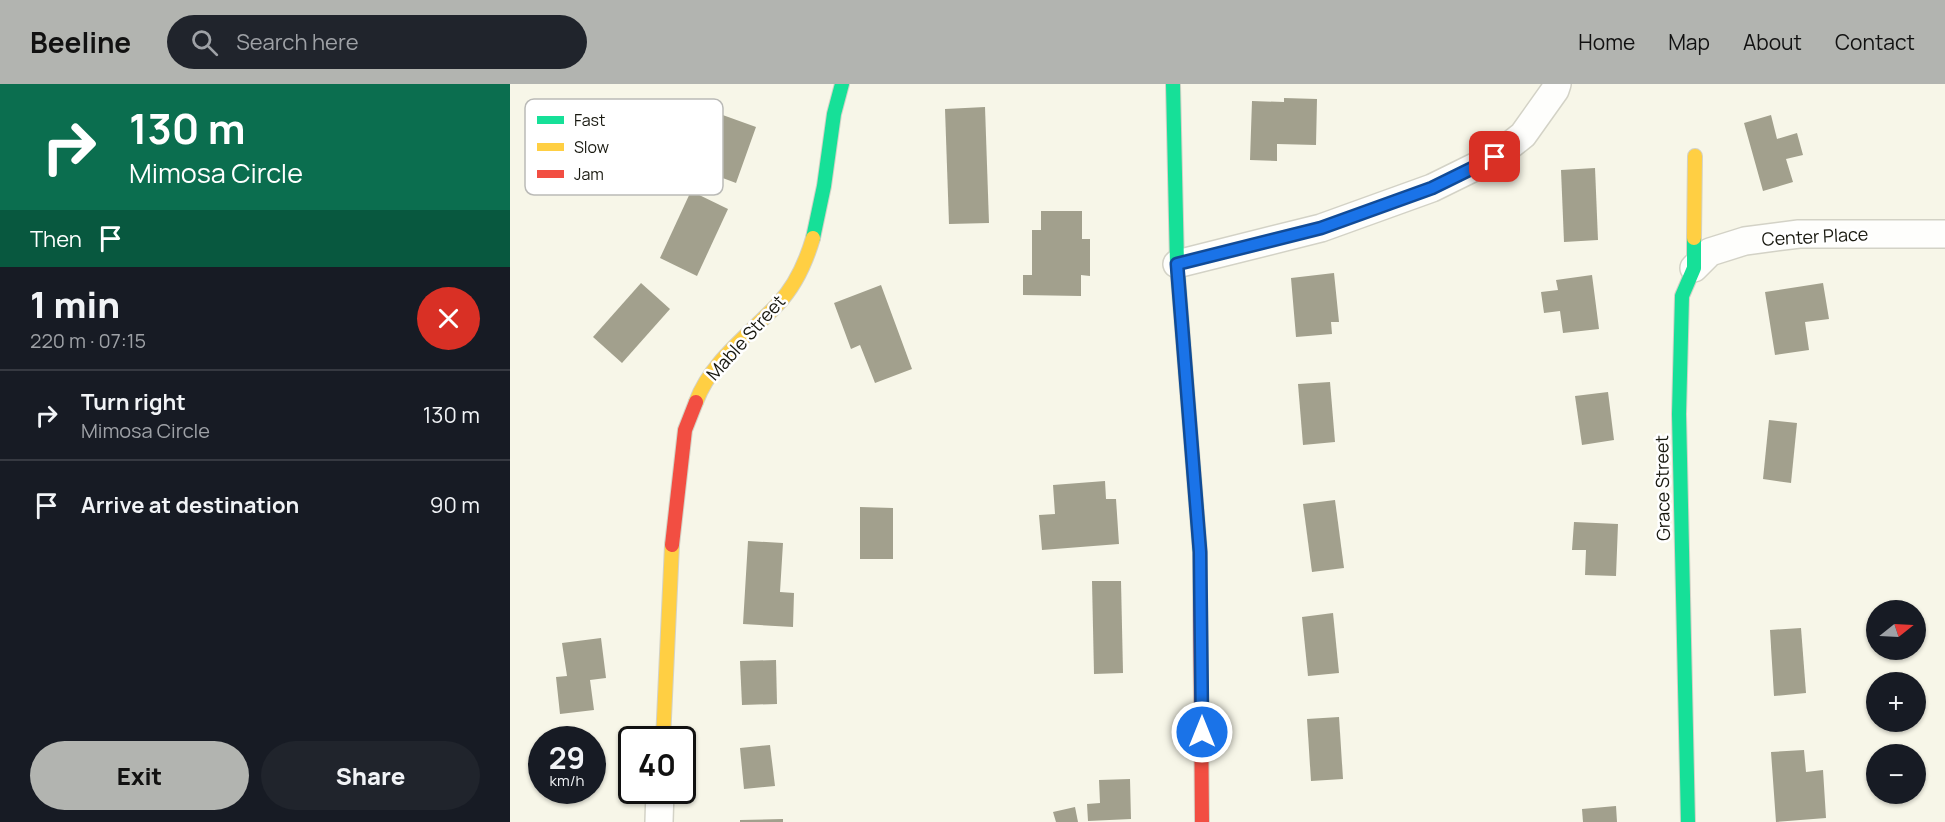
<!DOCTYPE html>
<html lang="en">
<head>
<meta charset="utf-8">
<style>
  :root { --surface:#171b24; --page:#20242c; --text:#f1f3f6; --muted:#9ea1a6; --line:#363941; --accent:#b2b4b0 }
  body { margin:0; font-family:Manrope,sans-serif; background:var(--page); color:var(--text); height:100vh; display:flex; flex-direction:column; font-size:22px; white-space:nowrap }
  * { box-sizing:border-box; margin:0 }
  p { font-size:20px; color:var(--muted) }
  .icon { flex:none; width:33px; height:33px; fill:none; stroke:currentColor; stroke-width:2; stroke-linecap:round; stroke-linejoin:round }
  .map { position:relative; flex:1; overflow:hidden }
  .drawer { display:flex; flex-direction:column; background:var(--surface); width:510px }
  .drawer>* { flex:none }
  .banner { background:#0b6e4f; color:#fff; overflow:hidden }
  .needle { width:39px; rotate:72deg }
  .buttons { position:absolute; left:1356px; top:516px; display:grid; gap:12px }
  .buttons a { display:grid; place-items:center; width:60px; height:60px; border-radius:50%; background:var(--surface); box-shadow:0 2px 4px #0004; font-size:30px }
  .speed { position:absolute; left:18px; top:642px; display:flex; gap:12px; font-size:30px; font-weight:700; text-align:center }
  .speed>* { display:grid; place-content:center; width:78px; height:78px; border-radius:50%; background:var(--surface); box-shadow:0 2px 4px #0004; line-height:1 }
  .speed small { font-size:15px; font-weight:400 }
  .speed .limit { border:3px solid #111; border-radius:9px; background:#fff; color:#111 }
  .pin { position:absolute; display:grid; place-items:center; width:51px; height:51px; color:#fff; margin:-26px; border-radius:12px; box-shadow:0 3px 9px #0006 }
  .me { position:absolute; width:66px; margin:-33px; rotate:0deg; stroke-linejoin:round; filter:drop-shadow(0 0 4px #0008) }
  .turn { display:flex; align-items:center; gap:21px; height:126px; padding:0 30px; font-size:27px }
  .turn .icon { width:78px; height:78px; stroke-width:2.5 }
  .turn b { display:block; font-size:42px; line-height:51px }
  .then { display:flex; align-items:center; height:57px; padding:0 30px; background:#0003; gap:12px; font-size:22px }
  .round { display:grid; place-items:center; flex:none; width:63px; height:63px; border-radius:32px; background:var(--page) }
  .summary { display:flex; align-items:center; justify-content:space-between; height:102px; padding:0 30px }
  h1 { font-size:36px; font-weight:800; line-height:45px }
  .cta { display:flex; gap:12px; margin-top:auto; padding:12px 30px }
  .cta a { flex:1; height:69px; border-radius:36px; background:var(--accent); color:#111; font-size:24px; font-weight:800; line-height:69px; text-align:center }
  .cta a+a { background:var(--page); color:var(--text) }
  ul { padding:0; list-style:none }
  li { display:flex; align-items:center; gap:18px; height:90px; padding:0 30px; border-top:2px solid var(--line) }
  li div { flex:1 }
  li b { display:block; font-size:22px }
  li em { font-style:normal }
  header { display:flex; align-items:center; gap:36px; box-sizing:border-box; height:84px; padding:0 30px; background:var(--accent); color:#111 }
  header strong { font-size:28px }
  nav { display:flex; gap:33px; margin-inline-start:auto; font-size:21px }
  .search { width:420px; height:54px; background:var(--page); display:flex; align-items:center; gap:15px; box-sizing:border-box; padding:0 21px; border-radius:33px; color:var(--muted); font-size:22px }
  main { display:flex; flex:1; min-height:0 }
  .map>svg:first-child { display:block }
  .building { fill:#a2a08d }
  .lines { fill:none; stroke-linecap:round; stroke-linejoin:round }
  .street-casing { stroke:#d3d2c6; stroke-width:30 }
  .fast-casing { stroke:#d3d2c6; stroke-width:16 }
  .slow-casing { stroke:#d3d2c6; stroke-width:16 }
  .jam-casing { stroke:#d3d2c6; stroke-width:16 }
  .street { stroke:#fefefc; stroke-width:27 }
  .fast { stroke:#16e098; stroke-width:14 }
  .slow { stroke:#ffcf43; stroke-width:14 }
  .jam { stroke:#f24e42; stroke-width:14 }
  .route-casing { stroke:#114b97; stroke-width:15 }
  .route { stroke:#1a73e8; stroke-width:10 }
  .labels { text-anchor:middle; stroke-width:5; stroke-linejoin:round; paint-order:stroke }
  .street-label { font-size:18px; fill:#18180f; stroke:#fff }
  .key { fill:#fff; stroke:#babab7; stroke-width:1.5 }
  .key-label { font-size:16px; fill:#18180f }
</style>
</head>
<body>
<header>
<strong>Beeline</strong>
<div class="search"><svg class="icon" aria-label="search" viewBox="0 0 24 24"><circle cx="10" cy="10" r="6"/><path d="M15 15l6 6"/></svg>Search here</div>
<nav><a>Home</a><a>Map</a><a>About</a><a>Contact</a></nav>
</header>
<main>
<section class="drawer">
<div class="banner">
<div class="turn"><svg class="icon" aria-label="right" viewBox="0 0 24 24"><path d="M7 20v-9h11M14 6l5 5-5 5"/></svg><div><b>130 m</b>Mimosa Circle</div></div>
<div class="then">Then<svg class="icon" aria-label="arrive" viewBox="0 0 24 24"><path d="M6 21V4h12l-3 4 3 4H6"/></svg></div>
</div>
<div class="summary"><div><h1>1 min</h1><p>220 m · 07:15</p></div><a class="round" style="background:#d93025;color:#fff"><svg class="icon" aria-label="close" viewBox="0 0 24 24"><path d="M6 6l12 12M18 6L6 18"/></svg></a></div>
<ul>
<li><svg class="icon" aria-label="right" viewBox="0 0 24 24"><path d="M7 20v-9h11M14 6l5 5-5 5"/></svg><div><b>Turn right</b><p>Mimosa Circle</p></div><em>130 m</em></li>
<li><svg class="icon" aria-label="arrive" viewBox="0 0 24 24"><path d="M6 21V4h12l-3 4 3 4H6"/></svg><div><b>Arrive at destination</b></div><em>90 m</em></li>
</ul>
<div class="cta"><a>Exit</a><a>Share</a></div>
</section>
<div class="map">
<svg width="1435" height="738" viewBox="0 0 1435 738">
  <rect width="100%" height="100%" fill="#f7f6e8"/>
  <!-- building -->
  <g class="building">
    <polygon points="774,14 807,15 806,61 767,60 767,77 740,76 742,17 774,18"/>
    <polygon points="475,23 479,139 439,140 435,25"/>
    <polygon points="196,25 246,43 226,99 202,90 210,69 184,60"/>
    <polygon points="1261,31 1267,55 1287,49 1293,71 1276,75 1283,98 1253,107 1234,39"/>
    <polygon points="1085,84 1088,156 1054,158 1051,86"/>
    <polygon points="181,107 218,125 187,192 150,174"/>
    <polygon points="531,127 572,127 572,155 580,155 580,192 571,191 571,212 513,211 513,191 522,191 522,146 531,146"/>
    <polygon points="824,189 829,238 821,238 822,250 786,253 781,194"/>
    <polygon points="1082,191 1089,245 1053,249 1050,227 1034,229 1031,208 1048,206 1046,196"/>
    <polygon points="131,199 160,225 112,279 83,253"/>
    <polygon points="1313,199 1319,235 1295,238 1299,266 1265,271 1255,208"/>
    <polygon points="371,201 402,285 365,299 350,261 341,265 324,219"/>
    <polygon points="820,298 825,358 793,361 788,300"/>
    <polygon points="1098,308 1104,356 1072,361 1065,312"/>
    <polygon points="1259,336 1287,339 1281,399 1253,395"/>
    <polygon points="595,397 596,415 606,415 609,460 532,466 529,431 545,430 543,401"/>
    <polygon points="825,416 834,484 802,488 793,420"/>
    <polygon points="350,423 383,424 383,475 350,475"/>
    <polygon points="1064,438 1108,440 1106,492 1075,491 1076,466 1062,466"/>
    <polygon points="238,457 273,459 270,508 284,509 283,543 233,540"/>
    <polygon points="582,497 611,497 613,589 584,590"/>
    <polygon points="823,529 829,589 798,592 792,533"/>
    <polygon points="1291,544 1296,609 1264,612 1260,546"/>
    <polygon points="91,554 96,594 80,596 84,626 50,630 46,593 57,592 52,559"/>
    <polygon points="266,576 267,620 232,621 230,577"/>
    <polygon points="829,633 833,695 801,697 797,635"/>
    <polygon points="260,661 265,702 234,705 230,664"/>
    <polygon points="1294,666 1296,688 1313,686 1316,734 1266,738 1261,668"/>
    <polygon points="620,695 621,735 578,737 577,720 590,719 589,696"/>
    <polygon points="1106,722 1107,738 1073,738 1072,725"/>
    <polygon points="565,723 568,738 546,738 543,728"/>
    <polygon points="273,735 273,738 230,738 230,736"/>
  </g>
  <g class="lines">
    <!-- street casing -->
    <g class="street-casing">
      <g id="street">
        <polyline points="667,180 811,144 922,104 985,73 1013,51 1045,6 1047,0"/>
        <polyline points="1184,184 1200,168 1235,157 1289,150 1435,150"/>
        <polyline points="149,738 150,706"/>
      </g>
    </g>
    <!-- fast casing -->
    <g class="fast-casing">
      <g id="fast">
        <polyline points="663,0 667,180 690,468 690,506"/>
        <polyline points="303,154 314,102 324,30 332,0"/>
        <polyline points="1178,738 1169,330 1172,212 1184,184 1184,154"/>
      </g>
    </g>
    <!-- slow casing -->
    <g class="slow-casing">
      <g id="slow">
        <polyline points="1184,154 1185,72"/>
        <path d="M186,318C201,277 239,251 268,220C286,201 296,178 303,154"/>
        <polyline points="153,656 162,461"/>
      </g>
    </g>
    <!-- jam casing -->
    <g class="jam-casing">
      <g id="jam">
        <polyline points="162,461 175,346 186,318"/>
        <polyline points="690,506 692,738"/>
      </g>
    </g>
    <!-- street -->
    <use href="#street" class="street"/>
    <!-- fast -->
    <use href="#fast" class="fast"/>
    <!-- slow -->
    <use href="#slow" class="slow"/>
    <!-- jam -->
    <use href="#jam" class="jam"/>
  </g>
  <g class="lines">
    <!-- route casing -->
    <g class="route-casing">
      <polyline id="route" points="692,648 690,468 667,180 811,144 922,104 985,73"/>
    </g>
    <!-- route -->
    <use href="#route" class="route"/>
  </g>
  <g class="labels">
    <!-- street labels -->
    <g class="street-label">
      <text transform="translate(1305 153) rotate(-3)" y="6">Center Place</text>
      <text transform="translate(236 254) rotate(-48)" y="6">Mable Street</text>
      <text transform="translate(1153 404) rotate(-91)" y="6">Grace Street</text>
    </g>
  </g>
  <!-- legend -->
  <rect x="15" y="15" width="198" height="96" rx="9" class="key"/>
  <rect x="27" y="32" width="27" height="8" fill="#16e098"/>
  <rect x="27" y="59" width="27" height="8" fill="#ffcf43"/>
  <rect x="27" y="86" width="27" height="8" fill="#f24e42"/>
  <g class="key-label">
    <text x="64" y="42">Fast</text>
    <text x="64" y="69">Slow</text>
    <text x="64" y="96">Jam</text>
  </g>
</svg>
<div class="buttons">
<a><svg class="needle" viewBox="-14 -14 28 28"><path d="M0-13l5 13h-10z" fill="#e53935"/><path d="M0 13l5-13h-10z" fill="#9ea1a6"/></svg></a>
<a>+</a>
<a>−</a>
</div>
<div class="speed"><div>29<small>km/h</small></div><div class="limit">40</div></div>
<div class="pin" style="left:985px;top:73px;background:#d93025"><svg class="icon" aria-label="arrive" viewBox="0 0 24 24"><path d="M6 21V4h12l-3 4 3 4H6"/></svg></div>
<svg class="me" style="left:692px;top:648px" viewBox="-20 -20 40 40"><circle r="17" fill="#1a73e8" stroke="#fff" stroke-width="3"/><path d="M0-11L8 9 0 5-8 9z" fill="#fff"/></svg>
</div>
</main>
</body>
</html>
